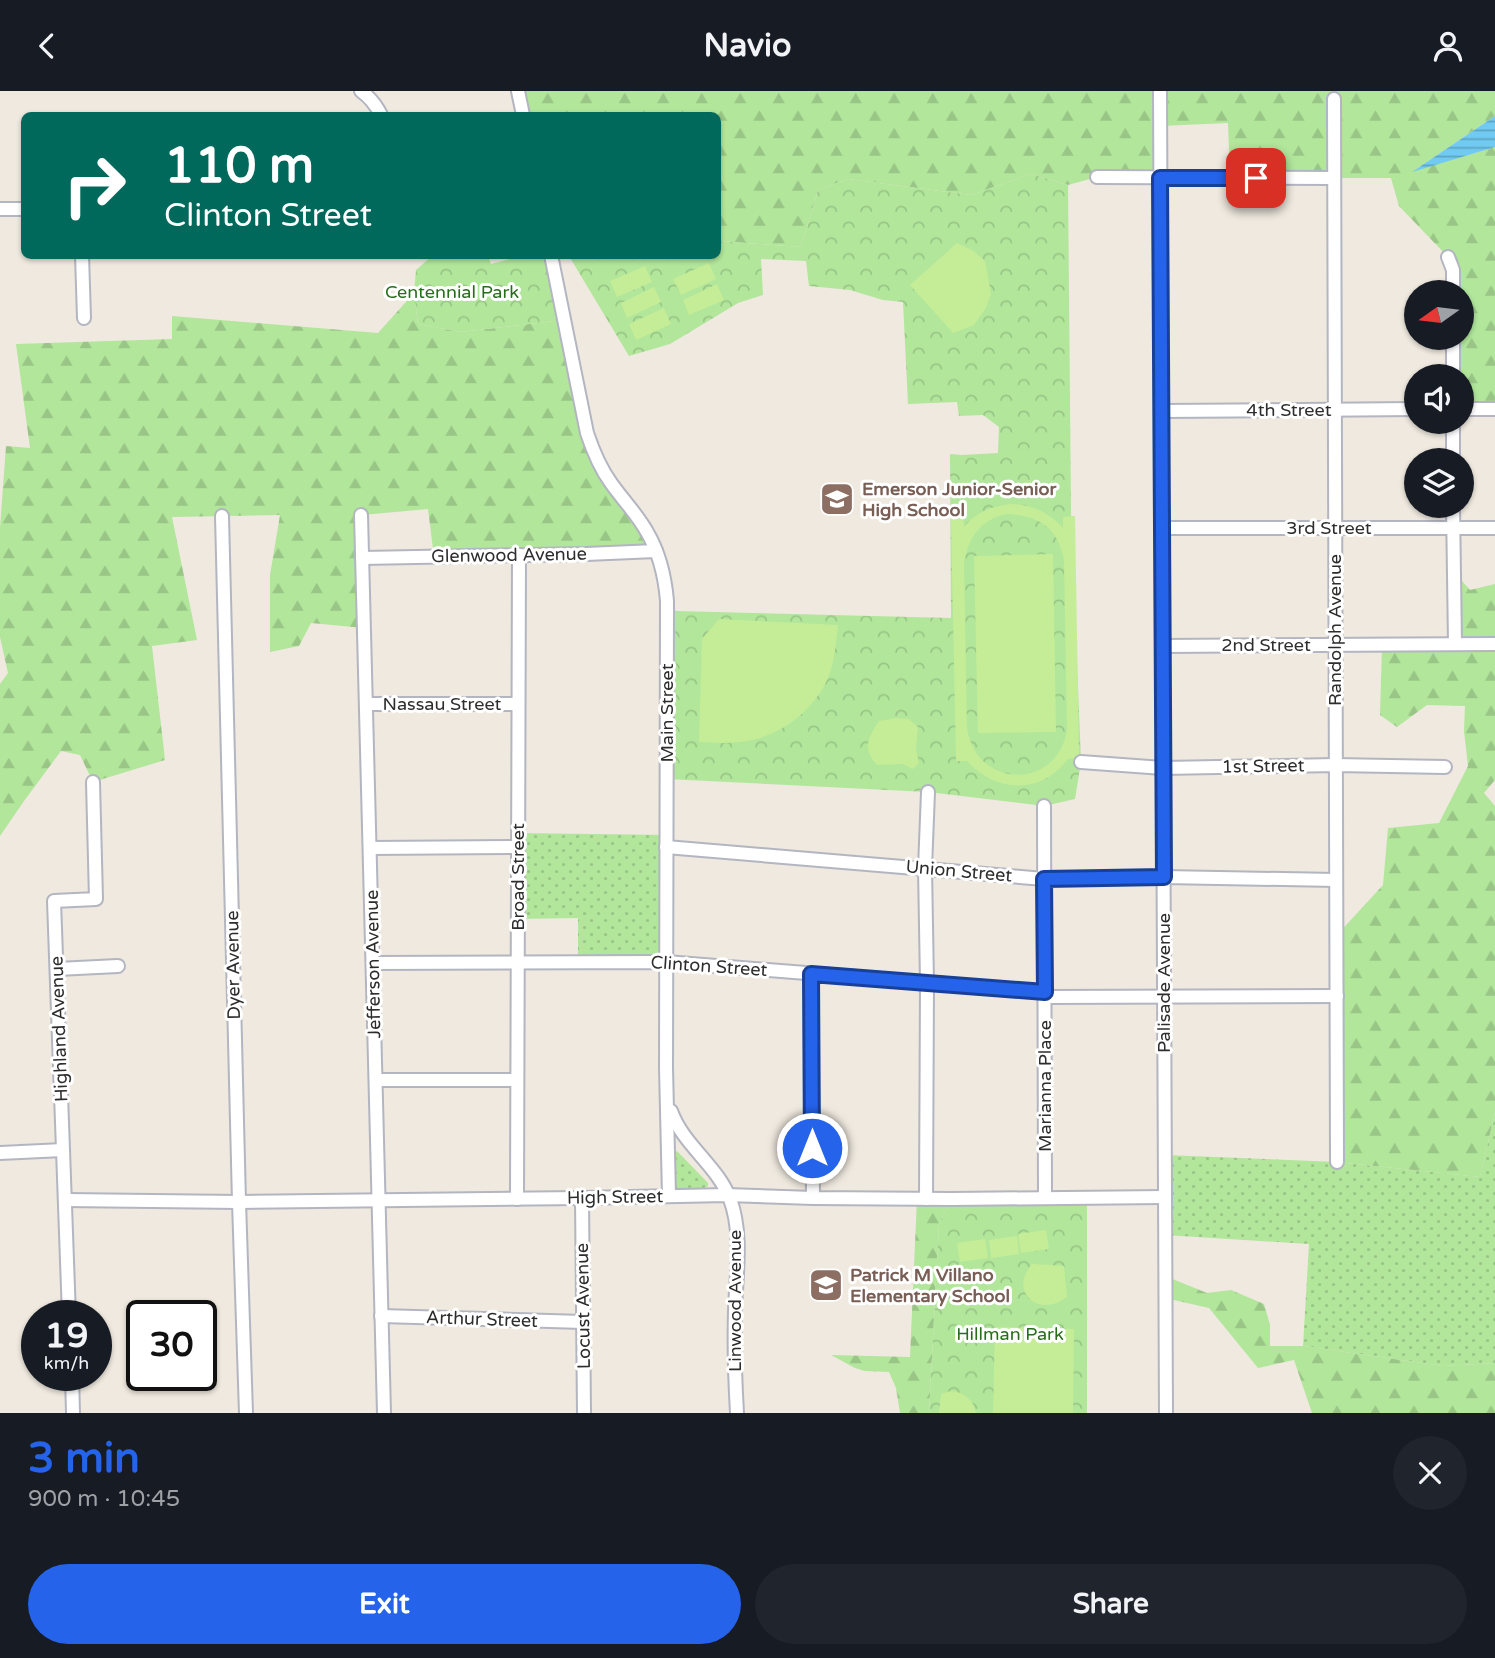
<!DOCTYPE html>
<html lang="en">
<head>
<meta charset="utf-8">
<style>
  :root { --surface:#171b24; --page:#20242c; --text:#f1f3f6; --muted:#9ea1a6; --accent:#2563eb }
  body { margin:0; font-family:"Varela Round",sans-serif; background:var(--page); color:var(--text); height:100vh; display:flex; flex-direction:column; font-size:26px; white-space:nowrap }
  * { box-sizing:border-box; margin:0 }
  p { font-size:23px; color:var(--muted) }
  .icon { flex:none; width:38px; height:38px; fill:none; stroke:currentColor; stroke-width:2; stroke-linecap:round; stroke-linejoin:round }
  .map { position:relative; height:1322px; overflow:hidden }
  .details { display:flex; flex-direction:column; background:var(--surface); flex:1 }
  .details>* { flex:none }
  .guide { position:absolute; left:21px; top:21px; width:700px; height:147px; border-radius:10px; box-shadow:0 2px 5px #0004; background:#00695c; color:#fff; overflow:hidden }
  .needle { width:46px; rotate:256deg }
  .fabs { position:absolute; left:1404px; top:189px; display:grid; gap:14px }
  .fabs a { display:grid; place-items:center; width:70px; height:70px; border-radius:50%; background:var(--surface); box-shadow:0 2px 5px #0004; font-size:35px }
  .speed { position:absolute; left:21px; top:1209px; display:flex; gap:14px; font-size:35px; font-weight:700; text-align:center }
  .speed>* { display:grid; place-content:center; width:91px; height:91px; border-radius:50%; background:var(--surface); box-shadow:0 2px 5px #0004; line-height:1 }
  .speed small { font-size:18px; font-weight:400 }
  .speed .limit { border:4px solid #111; border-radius:10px; background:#fff; color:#111 }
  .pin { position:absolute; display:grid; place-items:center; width:60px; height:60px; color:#fff; margin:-30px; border-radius:14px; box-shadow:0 4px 10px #0006 }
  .me { position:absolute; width:77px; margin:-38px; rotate:0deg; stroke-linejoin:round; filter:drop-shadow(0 0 5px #0008) }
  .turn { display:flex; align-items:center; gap:24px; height:147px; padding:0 28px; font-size:32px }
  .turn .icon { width:91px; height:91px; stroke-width:2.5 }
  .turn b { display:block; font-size:49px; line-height:60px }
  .round { display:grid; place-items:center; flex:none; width:74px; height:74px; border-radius:37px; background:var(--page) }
  .headline { display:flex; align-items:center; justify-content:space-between; height:119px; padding:0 28px }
  h1 { font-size:42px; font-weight:700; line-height:52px; color:var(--accent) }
  .cta { display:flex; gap:14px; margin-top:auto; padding:14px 28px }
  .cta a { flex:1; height:80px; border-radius:42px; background:var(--accent); color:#fff; font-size:28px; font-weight:700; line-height:80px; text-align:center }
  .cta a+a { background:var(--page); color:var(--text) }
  header { display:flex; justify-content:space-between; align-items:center; height:91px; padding:0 28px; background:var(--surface); font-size:32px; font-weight:700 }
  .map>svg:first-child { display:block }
  .grass { fill:url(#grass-dots) }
  .forest { fill:url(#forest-firs) }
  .park { fill:url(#park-crowns) }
  .pitch { fill:#c5ed97; fill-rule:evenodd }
  .water { fill:url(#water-rules) }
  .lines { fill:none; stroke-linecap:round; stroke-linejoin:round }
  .minor-casing { stroke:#b3b5c1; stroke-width:16 }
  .minor { stroke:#fff; stroke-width:12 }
  .route-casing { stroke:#184099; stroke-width:18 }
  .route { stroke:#2563eb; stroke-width:12 }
  .labels { text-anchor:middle; stroke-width:6; stroke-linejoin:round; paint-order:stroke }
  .park-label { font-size:18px; fill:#276e19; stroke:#fff }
  .street-label { font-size:18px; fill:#2d2d2d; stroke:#fff }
  .education-label { font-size:18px; font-weight:bold; fill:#785e54; stroke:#fff; text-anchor:start }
</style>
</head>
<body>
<header><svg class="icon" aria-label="back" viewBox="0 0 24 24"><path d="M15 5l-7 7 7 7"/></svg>Navio<svg class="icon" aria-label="person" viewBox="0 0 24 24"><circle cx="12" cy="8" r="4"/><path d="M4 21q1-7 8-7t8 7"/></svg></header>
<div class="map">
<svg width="1495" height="1322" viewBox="0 0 1495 1322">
  <defs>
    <pattern id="grass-dots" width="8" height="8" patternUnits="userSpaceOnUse" patternTransform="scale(1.75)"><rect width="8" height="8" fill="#b1e69b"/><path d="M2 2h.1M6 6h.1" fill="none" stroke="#99c686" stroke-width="1.8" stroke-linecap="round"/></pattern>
    <pattern id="forest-firs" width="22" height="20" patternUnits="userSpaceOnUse" patternTransform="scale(1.75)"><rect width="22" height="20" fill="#b1e69b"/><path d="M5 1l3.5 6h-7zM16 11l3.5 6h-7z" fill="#99c686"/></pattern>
    <pattern id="park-crowns" width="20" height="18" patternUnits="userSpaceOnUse" patternTransform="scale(1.75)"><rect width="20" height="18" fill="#b1e69b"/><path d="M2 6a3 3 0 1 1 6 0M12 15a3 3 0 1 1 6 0" fill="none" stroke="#99c686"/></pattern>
    <pattern id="water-rules" width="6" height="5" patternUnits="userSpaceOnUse" patternTransform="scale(1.75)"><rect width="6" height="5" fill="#71caf2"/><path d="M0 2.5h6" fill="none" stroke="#5da4c4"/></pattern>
  </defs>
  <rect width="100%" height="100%" fill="#efe9df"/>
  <!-- grass -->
  <g class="grass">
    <polygon points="518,742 667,744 666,871 578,871 578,827 518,828"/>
    <polygon points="1495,1021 1495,1272 1443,1275 1303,1255 1309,1153 1165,1144 1165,1064 1337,1071 1480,1086"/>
    <polygon points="674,1059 678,1061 708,1092 708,1095 702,1098 677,1098 673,1096"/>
  </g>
  <!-- forest -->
  <g class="forest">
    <polygon points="518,0 1495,0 1495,25 1415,79 1495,56 1495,318 1461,318 1461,285 1453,285 1453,247 1461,247 1461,201 1453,201 1448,166 1399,115 1391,87 1230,87 1228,32 1160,35 1160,87 1097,86 1068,94 1031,83 971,104 848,88 818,99 801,156 718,150 718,24 523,24"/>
    <polygon points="414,202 418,233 461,241 564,229 587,342 656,460 434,466 428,418 362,424 364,537 311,532 299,555 270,561 270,484 280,424 172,426 197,549 152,555 165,669 93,691 80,664 61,660 24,710 0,745 0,593 8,582 0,546 0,437 6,355 30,357 16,253 172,248 172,225 378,242"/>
    <polygon points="1454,481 1470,499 1495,493 1495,689 1484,702 1495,715 1495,1021 1480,1086 1337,1071 1336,845 1383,794 1388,737 1439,732 1468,675 1464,640 1465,615 1427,614 1397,636 1380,624 1382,554 1454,553"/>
    <polygon points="917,1108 951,1108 939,1133 929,1322 900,1322 896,1297 889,1281 865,1280 855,1277 831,1264 910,1266"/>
    <polygon points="1165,1185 1207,1202 1231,1199 1264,1213 1270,1234 1270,1255 1303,1255 1443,1275 1495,1272 1495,1322 1312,1322 1294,1269 1258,1277 1209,1217 1165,1207"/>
  </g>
  <!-- park -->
  <g class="park">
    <polygon points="1031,83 1068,94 1071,421 1081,671 1075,708 1044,715 928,701 667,688 667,510 676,520 951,527 950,363 961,364 998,362 999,336 983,324 959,325 957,311 908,313 903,211 883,209 850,199 809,195 806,170 761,168 763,204 738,212 670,253 629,265 569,165 718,164 718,150 801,156 818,99 848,88 971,104"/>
    <polygon points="432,165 488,165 491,173 522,165 551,165 564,229 461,241 418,233 414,202 416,179"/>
    <polygon points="1087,1107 1087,1322 929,1322 939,1133 951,1108"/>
  </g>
  <!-- pitch -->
  <g class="pitch">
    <polygon points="957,152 972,159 985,170 991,203 986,217 974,234 953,242 910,194"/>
    <polygon points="709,172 716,188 681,204 673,188"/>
    <polygon points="645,175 652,191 617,206 610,190"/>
    <polygon points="717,193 724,209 689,224 683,209"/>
    <polygon points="654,196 661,211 627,227 621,212"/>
    <polygon points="664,217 671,233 636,249 629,233"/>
    <path d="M1011,413C1033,414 1048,421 1063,437V426L1075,425L1079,667L1068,668C1041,704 996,702 967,670H956L951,428H963L964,436C976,421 992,415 1011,413ZM1006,423C1038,424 1058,436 1064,469L1067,639C1057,700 976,698 967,637L964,473C968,447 980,429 1006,423Z"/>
    <polygon points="1053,463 1056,641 978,642 974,465"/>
    <path d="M719,528L838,534C836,551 835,570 828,587C815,617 785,642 752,649C735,653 716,652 699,651L702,548Z"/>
    <path d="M896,627L909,628L918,636L916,658L919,672L913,678L903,673L877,674C862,658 868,646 879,630Z"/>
    <polygon points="1046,1139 1049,1158 1021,1162 1018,1143"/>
    <polygon points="1017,1145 1019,1163 991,1167 989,1149"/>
    <polygon points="985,1148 988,1167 960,1171 957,1152"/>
    <path d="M1032,1173L1064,1175L1067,1206C1038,1228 1008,1200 1032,1173Z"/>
    <polygon points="995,1236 1074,1238 1073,1322 993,1322"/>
    <path d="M951,1300C964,1301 974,1309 976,1322H939L941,1303Z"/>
  </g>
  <!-- water -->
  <polygon class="water" points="1495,25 1495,56 1412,81"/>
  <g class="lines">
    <!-- minor casing -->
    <g class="minor-casing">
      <g id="minor">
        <path d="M361,0C371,7 376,14 381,24"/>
        <polyline points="518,0 523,24"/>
        <polyline points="1160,0 1166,1322"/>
        <polyline points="1334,8 1337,1071"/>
        <polyline points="1097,86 1334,87"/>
        <polyline points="0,118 24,118"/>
        <polyline points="82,164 84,227"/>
        <path d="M551,164L587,342C593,360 600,377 611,392C623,409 637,423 647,441C660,463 665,486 667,510L666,977L669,1105"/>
        <polyline points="1448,166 1453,179 1453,201"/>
        <polyline points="1453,247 1453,285"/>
        <polyline points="1461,318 1495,318"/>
        <polyline points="1162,320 1416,318"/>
        <polyline points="1453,369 1453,331"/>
        <polyline points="1453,415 1455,553"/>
        <polyline points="361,424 384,1322"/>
        <polyline points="222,425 239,1111 246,1322"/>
        <polyline points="1162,437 1495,437"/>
        <polyline points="362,467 586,463 656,460"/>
        <polyline points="1163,555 1495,553"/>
        <polyline points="366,613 518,613"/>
        <polyline points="1081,671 1163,677 1335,674 1445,676"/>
        <polyline points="1044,715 1045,1107"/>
        <polyline points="666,756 1044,788 1164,786 1336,789"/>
        <polyline points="370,757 518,756"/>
        <polyline points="373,872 666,871 1045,901"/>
        <polyline points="57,878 118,875"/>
        <polyline points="811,883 813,1107"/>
        <polyline points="1045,906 1337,905"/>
        <polyline points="376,989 517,989"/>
        <path d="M671,1020C683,1054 717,1074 730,1108C743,1142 736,1185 735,1220C734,1254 735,1288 737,1322"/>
        <polyline points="0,1062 63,1059"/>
        <polyline points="582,1107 584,1322"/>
        <polyline points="517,1108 519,464"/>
        <polyline points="926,1108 927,892 925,777 928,701"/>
        <polyline points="65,1109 239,1111 582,1107 727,1104 813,1107 951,1108 1165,1106"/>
        <polyline points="69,1225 54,810 96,808 93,691"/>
        <polyline points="381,1225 583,1231"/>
        <polyline points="72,1284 73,1322"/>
      </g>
    </g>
    <!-- minor -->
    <use href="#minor" class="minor"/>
  </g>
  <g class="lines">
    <!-- route casing -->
    <g class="route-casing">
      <polyline id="route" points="812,1057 811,883 1045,901 1044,788 1164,786 1160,87 1256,87"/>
    </g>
    <!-- route -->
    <use href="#route" class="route"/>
  </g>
  <!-- icons -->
  <defs>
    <g id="school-square" transform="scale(1.75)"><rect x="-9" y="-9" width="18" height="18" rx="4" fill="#8d6e63" stroke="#fff"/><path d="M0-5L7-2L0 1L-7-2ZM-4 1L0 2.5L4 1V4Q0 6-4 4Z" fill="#fff"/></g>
  </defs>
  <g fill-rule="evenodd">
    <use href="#school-square" x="837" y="408"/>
    <use href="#school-square" x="826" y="1194"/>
  </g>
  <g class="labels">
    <!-- park labels -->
    <g class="park-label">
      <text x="452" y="207">Centennial Park</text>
      <text x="1010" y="1249">Hillman Park</text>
    </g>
    <!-- street labels -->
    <g class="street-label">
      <text x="1289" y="325">4th Street</text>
      <text x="1329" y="443">3rd Street</text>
      <text transform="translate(509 464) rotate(-1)" y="6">Glenwood Avenue</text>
      <text transform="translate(1335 539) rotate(-90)" y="6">Randolph Avenue</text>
      <text x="1266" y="560">2nd Street</text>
      <text x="442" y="619">Nassau Street</text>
      <text transform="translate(667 622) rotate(-90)" y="6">Main Street</text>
      <text transform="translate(1263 675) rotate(-1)" y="6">1st Street</text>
      <text transform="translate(959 780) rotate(5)" y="6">Union Street</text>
      <text transform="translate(518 786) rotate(-90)" y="6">Broad Street</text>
      <text transform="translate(373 873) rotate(-91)" y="6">Jefferson Avenue</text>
      <text transform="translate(233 874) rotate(-91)" y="6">Dyer Avenue</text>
      <text transform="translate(709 875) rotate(4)" y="6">Clinton Street</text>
      <text transform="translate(1164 892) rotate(-90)" y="6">Palisade Avenue</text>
      <text transform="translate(59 938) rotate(-92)" y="6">Highland Avenue</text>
      <text transform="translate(1045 995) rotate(-90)" y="6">Marianna Place</text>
      <text transform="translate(615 1106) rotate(-1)" y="6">High Street</text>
      <text transform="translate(735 1210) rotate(-90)" y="6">Linwood Avenue</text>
      <text transform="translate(583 1215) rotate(-91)" y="6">Locust Avenue</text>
      <text transform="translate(482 1228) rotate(2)" y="6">Arthur Street</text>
    </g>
    <!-- education labels -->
    <g class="education-label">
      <text x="862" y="404">Emerson Junior-Senior<tspan x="862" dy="21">High School</tspan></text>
      <text x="850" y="1190">Patrick M Villano<tspan x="850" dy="21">Elementary School</tspan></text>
    </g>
  </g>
</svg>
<div class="fabs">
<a><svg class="needle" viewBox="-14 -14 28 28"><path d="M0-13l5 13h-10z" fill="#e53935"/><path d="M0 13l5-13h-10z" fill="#9ea1a6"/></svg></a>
<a><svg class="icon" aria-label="sound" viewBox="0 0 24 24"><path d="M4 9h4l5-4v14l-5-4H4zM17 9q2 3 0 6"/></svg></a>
<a><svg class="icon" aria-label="layers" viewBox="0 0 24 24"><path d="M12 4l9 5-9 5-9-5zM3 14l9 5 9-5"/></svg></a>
</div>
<div class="speed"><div>19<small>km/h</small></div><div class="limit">30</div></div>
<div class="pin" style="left:1256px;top:87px;background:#d93025"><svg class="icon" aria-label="arrive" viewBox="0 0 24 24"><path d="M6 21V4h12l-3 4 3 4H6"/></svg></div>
<svg class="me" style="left:812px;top:1057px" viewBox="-20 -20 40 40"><circle r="17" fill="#2563eb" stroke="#fff" stroke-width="3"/><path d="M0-11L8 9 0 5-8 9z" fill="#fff"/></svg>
<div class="guide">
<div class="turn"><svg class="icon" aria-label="right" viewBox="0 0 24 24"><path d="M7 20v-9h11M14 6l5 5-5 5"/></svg><div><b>110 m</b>Clinton Street</div></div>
</div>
</div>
<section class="details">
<div class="headline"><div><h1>3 min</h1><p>900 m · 10:45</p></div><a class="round"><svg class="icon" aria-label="close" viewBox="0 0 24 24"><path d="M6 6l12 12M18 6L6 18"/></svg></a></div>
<div class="cta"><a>Exit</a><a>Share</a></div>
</section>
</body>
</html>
